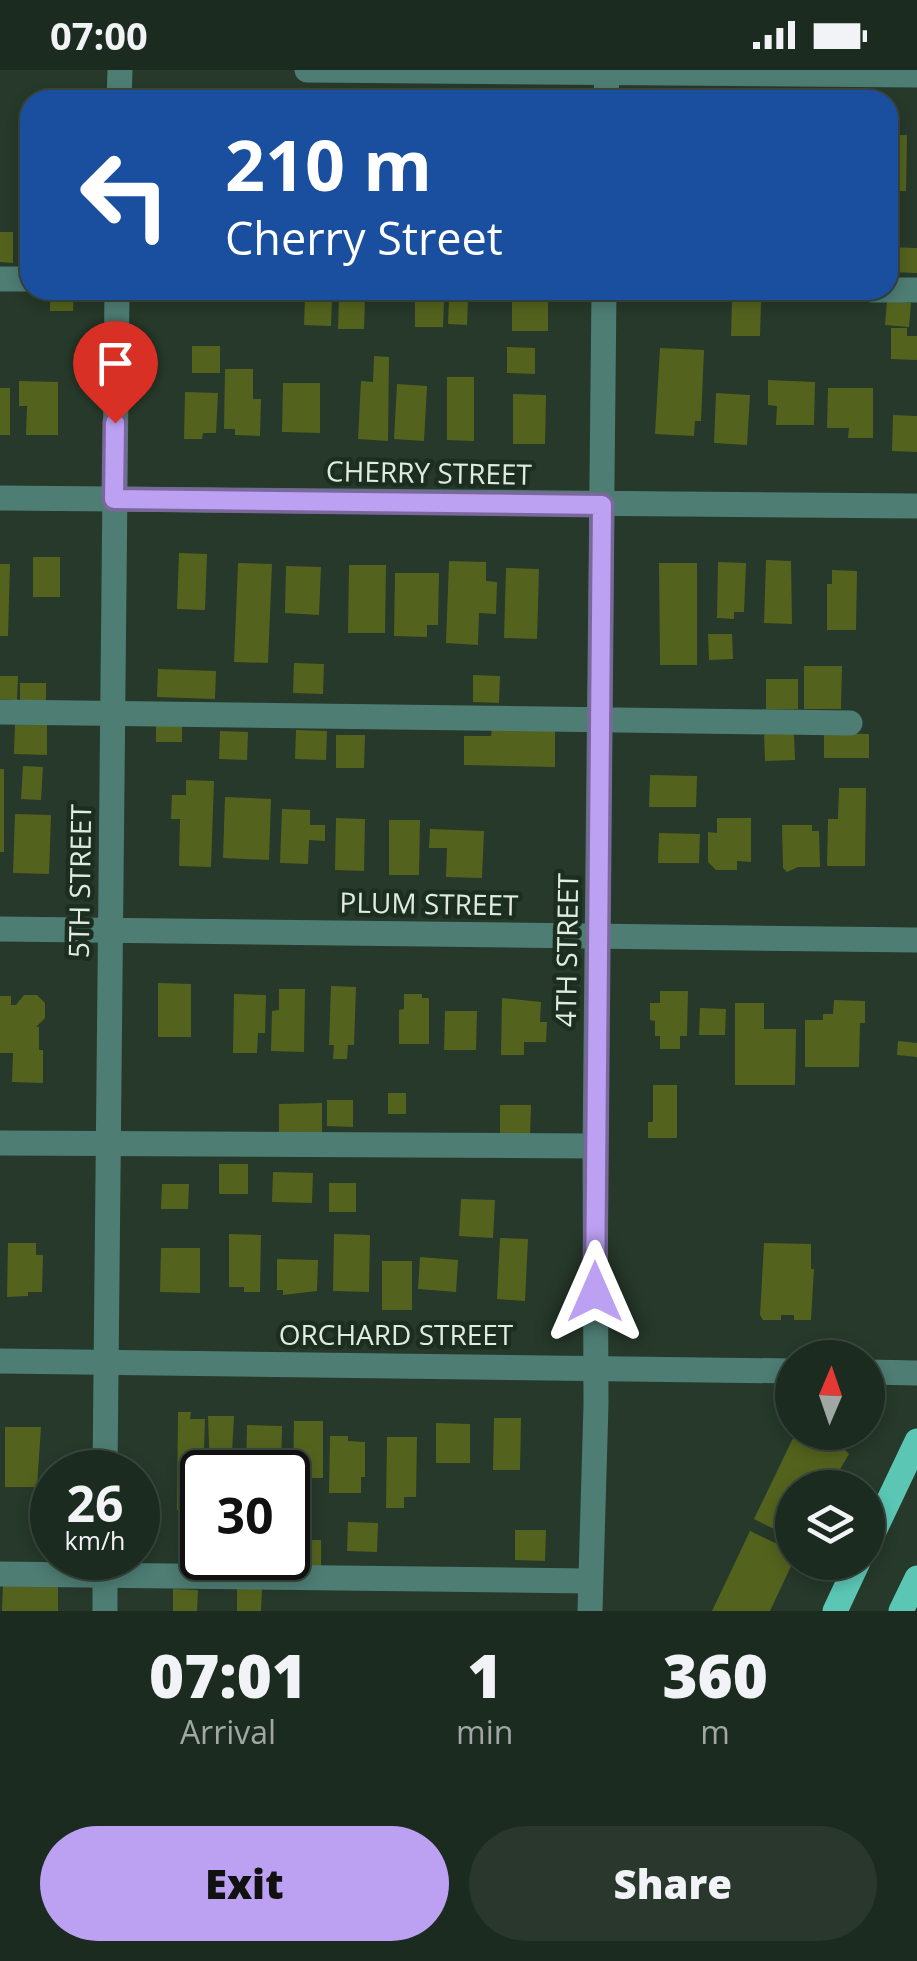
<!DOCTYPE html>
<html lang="en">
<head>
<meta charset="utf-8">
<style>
  :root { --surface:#1c2b20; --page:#29372d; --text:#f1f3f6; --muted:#a0a7a5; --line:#3a473e; --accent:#bca0f2 }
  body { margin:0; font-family:"Open Sans",sans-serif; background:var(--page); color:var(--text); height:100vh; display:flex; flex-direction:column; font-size:38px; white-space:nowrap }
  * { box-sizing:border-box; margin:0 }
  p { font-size:32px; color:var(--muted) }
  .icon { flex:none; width:55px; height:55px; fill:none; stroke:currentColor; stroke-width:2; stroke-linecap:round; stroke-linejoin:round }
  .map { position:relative; height:1541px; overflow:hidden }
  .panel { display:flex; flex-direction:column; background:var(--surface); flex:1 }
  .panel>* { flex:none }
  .hud { position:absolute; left:20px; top:20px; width:878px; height:210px; border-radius:30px; box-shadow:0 5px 15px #0003,0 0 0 2px var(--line); background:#1a4fa0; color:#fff; overflow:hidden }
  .needle { width:65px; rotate:2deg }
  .buttons { position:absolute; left:775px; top:1270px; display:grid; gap:20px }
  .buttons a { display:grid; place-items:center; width:110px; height:110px; border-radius:50%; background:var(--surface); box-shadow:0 5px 15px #0003,0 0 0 2px var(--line); font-size:50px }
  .speed { position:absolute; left:30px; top:1380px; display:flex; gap:20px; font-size:50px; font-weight:700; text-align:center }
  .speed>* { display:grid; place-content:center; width:130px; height:130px; border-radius:50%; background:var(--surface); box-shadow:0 5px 15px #0003,0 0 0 2px var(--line); line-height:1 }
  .speed small { font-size:25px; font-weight:400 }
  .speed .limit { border:5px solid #111; border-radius:15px; background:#fff; color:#111 }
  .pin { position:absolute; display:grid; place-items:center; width:85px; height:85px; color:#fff; margin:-102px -42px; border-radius:50% 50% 50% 0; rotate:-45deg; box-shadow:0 0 10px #0007 }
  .pin .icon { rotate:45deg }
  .me { position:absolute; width:110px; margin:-55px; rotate:0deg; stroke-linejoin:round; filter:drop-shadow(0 0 8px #0008) }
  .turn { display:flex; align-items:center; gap:35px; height:210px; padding:0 40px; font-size:45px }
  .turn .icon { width:130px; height:130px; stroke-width:2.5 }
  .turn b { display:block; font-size:70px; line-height:85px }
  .eta { display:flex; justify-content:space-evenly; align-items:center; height:170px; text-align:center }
  .eta b { font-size:60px; font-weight:800; line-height:70px }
  .primary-button { display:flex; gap:20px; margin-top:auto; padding:20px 40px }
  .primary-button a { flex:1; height:115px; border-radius:60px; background:var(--accent); color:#111; font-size:40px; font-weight:800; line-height:115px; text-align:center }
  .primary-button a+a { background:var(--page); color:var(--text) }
  .status { display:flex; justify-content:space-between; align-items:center; height:70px; padding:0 50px; background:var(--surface); direction:ltr }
  .status svg { height:28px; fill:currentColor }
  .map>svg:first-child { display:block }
  .building { fill:#53631d }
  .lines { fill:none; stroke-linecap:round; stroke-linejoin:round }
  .minor { stroke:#4e7d74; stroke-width:25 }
  .major { stroke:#5cc6b4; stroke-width:25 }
  .route-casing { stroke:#7a689d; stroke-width:25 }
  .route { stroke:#bca0f2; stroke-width:18 }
  .labels { text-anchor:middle; stroke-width:9; stroke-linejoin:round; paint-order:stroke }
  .street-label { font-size:28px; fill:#e0ebe2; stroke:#1c2e20 }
</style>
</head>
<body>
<div class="status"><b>07:00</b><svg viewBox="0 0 49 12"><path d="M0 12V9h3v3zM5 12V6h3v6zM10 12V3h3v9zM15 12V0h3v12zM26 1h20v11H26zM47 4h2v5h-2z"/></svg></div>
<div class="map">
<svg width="917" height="1541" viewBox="0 0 917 1541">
  <rect width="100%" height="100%" fill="#26392a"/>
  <!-- building -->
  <g class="building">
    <polygon points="888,65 907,65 906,121 888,121"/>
    <rect x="20" y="67" width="10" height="50"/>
    <polygon points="0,162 13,162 13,193 0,192"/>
    <polygon points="888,177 917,178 917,203 888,202"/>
    <polygon points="50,220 74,221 73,241 50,241"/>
    <polygon points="305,228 332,229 331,256 304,255"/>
    <polygon points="339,228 365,228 364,259 338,259"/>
    <polygon points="449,229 468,230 467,255 448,254"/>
    <polygon points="415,230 444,231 443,257 415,257"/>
    <rect x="512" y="231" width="36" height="30"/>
    <polygon points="732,231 761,232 760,266 731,266"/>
    <polygon points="887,231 911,233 909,257 885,255"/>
    <polygon points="891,258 907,258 907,266 917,266 917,290 891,289"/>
    <rect x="192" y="276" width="28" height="27"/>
    <polygon points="507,277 535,278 535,304 507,303"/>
    <polygon points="660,278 704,280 701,351 695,351 694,366 655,364"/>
    <polygon points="374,286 389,287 388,371 358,369 361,311 373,312"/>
    <polygon points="225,299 253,299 253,329 261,329 260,366 235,365 235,359 224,359"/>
    <polygon points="447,307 474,307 474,371 447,370"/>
    <polygon points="768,310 815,312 814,355 776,355 777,336 768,335"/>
    <polygon points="19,311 58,312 58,365 26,365 27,336 19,336"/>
    <polygon points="283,313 320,313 320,363 282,362"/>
    <polygon points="397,314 427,316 424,371 394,369"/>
    <rect x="0" y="318" width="10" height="47"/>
    <polygon points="828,318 873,318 873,368 848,368 849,358 827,358"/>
    <polygon points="185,322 218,323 216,363 203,363 202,369 184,369"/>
    <polygon points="716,323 750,325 747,375 714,373"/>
    <polygon points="513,324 546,325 545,374 513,374"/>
    <polygon points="893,345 917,346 917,382 892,381"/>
    <polygon points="179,483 207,484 205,540 177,539"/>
    <rect x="33" y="487" width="27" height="40"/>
    <polygon points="766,490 791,491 792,554 764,553"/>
    <polygon points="449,491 486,492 486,511 497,512 496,544 479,543 478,575 446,573"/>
    <polygon points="718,492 746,493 744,542 734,542 734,549 717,548"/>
    <polygon points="238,493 272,494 268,593 234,592"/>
    <polygon points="659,493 697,493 697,595 660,595"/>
    <polygon points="0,494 10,494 8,566 0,566"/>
    <polygon points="349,495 386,495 385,563 348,563"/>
    <polygon points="286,496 321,497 319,545 285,543"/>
    <polygon points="506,498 539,499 537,569 504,568"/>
    <polygon points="832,500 857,501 856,560 827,560 827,514 832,514"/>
    <polygon points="395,503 439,503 438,555 427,555 427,567 394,566"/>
    <polygon points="708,564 732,564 733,589 709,590"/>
    <polygon points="294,593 324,594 323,624 293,623"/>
    <polygon points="804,596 842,596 841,639 804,639"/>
    <polygon points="158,599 216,601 215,629 157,627"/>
    <polygon points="473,605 500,606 499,633 473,632"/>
    <polygon points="0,606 18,606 17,630 0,629"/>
    <rect x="766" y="609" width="32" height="30"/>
    <rect x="20" y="613" width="26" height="18"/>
    <rect x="156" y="653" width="26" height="19"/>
    <polygon points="15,654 47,655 47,685 14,684"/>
    <polygon points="492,657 555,658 555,697 464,695 464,666 491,666"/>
    <polygon points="296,660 327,661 326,690 295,689"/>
    <polygon points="220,661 248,662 247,690 219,689"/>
    <polygon points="764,662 794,662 795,690 765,691"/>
    <polygon points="824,663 869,664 869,688 824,688"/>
    <polygon points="336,665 365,665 364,698 336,698"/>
    <polygon points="23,696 43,697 41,730 21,729"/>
    <rect x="0" y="699" width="4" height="83"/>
    <polygon points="650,705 697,706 696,737 649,737"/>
    <polygon points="186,710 214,711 211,797 179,796 180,749 171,749 172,725 186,725"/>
    <polygon points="839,718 866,718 865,796 827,796 828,749 838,749"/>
    <polygon points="225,727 271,729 269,790 223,788"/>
    <polygon points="282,739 310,740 310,755 325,755 325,771 309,770 308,794 280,793"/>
    <polygon points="15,744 51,745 49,804 13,803"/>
    <polygon points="336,748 365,749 364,801 335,800"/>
    <polygon points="717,748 751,748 751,792 737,791 737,800 716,800 708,792 708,762 717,763"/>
    <polygon points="389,750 420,750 419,805 389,805"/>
    <polygon points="782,755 812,755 812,761 819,761 820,797 798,797 787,802 783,798"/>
    <polygon points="430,759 484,761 482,808 446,807 447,778 429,778"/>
    <polygon points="659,763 700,764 699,793 658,793"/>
    <polygon points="158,913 191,914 191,967 158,967"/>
    <polygon points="331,916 356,917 354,975 348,975 347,989 333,989 334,975 329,975"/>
    <polygon points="279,919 305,919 304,982 271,981 272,941 279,940"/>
    <polygon points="660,921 688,921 687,966 680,966 680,979 660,979 660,966 655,966 655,951 650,950 650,933 660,933"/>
    <polygon points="234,924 266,925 265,963 258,963 257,983 233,983"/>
    <polygon points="404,924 422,924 422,928 429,928 429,974 399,974 399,940 404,939"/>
    <polygon points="24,925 37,925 45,933 45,948 36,957 39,957 39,980 43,980 43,1013 12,1012 13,983 0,983 0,926 11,926 11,935 16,935"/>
    <polygon points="502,928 541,932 540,952 547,952 546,972 524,972 524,985 501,985"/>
    <polygon points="834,930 865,931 865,953 860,953 859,997 805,997 805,950 823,950 823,944 833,944"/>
    <polygon points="735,933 764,933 764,959 796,959 795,1015 735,1015"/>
    <polygon points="700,938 726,939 725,965 699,965"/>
    <polygon points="445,941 477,941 476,980 444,980"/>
    <polygon points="898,971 917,973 917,987 897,985"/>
    <polygon points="653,1015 677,1015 677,1068 648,1068 648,1052 653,1052"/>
    <rect x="388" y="1023" width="18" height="21"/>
    <polygon points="327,1030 353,1030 353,1057 327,1056"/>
    <polygon points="322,1033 322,1064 279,1064 279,1034"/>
    <polygon points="500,1035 531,1035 530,1068 500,1067"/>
    <rect x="219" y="1094" width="29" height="30"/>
    <polygon points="273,1102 313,1103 312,1133 272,1132"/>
    <rect x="329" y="1113" width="27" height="29"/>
    <polygon points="162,1114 189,1114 188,1139 161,1139"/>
    <polygon points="461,1129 495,1130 493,1168 459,1166"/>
    <polygon points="229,1164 261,1165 260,1222 244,1222 244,1217 229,1217"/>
    <polygon points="334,1164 370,1165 369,1222 333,1221"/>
    <polygon points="500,1168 528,1169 525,1231 497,1229"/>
    <polygon points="8,1173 36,1173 36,1185 43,1185 42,1222 28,1222 28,1226 7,1227"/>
    <polygon points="764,1173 811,1174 811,1199 814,1199 811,1250 794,1250 794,1245 781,1245 781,1250 763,1250 760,1245"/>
    <polygon points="161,1178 200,1178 200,1223 160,1222"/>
    <polygon points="420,1187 458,1190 456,1222 418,1219"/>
    <polygon points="277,1189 318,1190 317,1221 283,1225 283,1220 277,1220"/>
    <rect x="382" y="1191" width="30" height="49"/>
    <polygon points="178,1342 191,1342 190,1349 205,1349 202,1441 177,1440"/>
    <polygon points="208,1346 234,1346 231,1401 210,1401"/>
    <polygon points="494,1348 521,1348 520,1400 493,1400"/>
    <polygon points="294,1351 323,1351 323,1408 293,1408"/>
    <polygon points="436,1353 470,1354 470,1393 436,1393"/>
    <polygon points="247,1355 282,1356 281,1402 246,1402"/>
    <polygon points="5,1357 41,1357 37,1417 5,1417"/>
    <polygon points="796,1362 812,1369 815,1362 826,1362 840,1370 834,1381 842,1377 849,1384 829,1418 792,1418 792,1468 754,1449"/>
    <polygon points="330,1366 348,1366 348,1371 365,1372 365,1407 361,1407 361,1423 329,1423"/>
    <polygon points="387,1367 417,1367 416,1427 404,1427 404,1438 386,1438"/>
    <rect x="33" y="1428" width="19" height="24"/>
    <polygon points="348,1452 378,1453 377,1482 347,1481"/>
    <polygon points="515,1460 546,1460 545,1491 515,1490"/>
    <polygon points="750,1461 792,1481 792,1494 770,1541 712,1541"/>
    <rect x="302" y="1470" width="19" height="27"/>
    <polygon points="3,1514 58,1515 58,1541 2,1541"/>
    <polygon points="173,1519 198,1520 197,1541 173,1541"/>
    <polygon points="237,1519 262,1519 261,1541 237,1541"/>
  </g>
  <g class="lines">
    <!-- minor -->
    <g class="minor">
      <polyline points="307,0 917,5"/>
      <polyline points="119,30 120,0"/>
      <polyline points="606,30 607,0"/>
      <polyline points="0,209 30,209"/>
      <polyline points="872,220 917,220"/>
      <polyline points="0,428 917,436"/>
      <polyline points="0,642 850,653"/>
      <polyline points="0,859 917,870"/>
      <polyline points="0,1073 595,1076"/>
      <polyline points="0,1291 792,1301"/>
      <polyline points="868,1302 917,1303"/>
      <polyline points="105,1402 117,220"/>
      <polyline points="0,1504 590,1511"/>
      <polyline points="105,1541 105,1488"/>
      <polyline points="590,1541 596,1334 595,1076 604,220"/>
    </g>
    <!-- major -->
    <g class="major">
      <polyline points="868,1474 917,1371"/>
      <polyline points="835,1541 858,1492"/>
      <polyline points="901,1541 917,1508"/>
    </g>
  </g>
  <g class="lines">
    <!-- route casing -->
    <g class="route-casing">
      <polyline id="route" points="115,353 114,429 602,435 595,1222"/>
    </g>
    <!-- route -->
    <use href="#route" class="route"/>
  </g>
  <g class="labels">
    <!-- street labels -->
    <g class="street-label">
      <text transform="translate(429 403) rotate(1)" y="10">CHERRY STREET</text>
      <text transform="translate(80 811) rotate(-89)" y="10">5TH STREET</text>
      <text transform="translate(429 834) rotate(1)" y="10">PLUM STREET</text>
      <text transform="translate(567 880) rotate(-89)" y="10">4TH STREET</text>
      <text x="396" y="1275">ORCHARD STREET</text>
    </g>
  </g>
</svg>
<div class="buttons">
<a><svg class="needle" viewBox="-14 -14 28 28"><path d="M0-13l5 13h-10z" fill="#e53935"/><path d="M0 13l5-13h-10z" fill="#a0a7a5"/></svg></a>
<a><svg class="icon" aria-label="layers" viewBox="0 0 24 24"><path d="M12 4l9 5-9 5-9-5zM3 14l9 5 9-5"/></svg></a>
</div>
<div class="speed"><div>26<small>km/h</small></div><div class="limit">30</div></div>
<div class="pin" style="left:115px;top:353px;background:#d93025"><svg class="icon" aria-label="arrive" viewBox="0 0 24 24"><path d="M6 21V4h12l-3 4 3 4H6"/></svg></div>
<svg class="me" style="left:595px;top:1222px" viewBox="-20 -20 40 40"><path d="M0-17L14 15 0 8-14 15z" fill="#bca0f2" stroke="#fff" stroke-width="4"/></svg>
<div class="hud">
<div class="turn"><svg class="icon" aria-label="left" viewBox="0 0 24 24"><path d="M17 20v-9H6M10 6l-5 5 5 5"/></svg><div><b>210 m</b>Cherry Street</div></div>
</div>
</div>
<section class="panel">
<div class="eta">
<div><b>07:01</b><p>Arrival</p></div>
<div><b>1</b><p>min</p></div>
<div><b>360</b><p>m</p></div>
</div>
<div class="primary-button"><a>Exit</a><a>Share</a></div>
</section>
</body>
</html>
